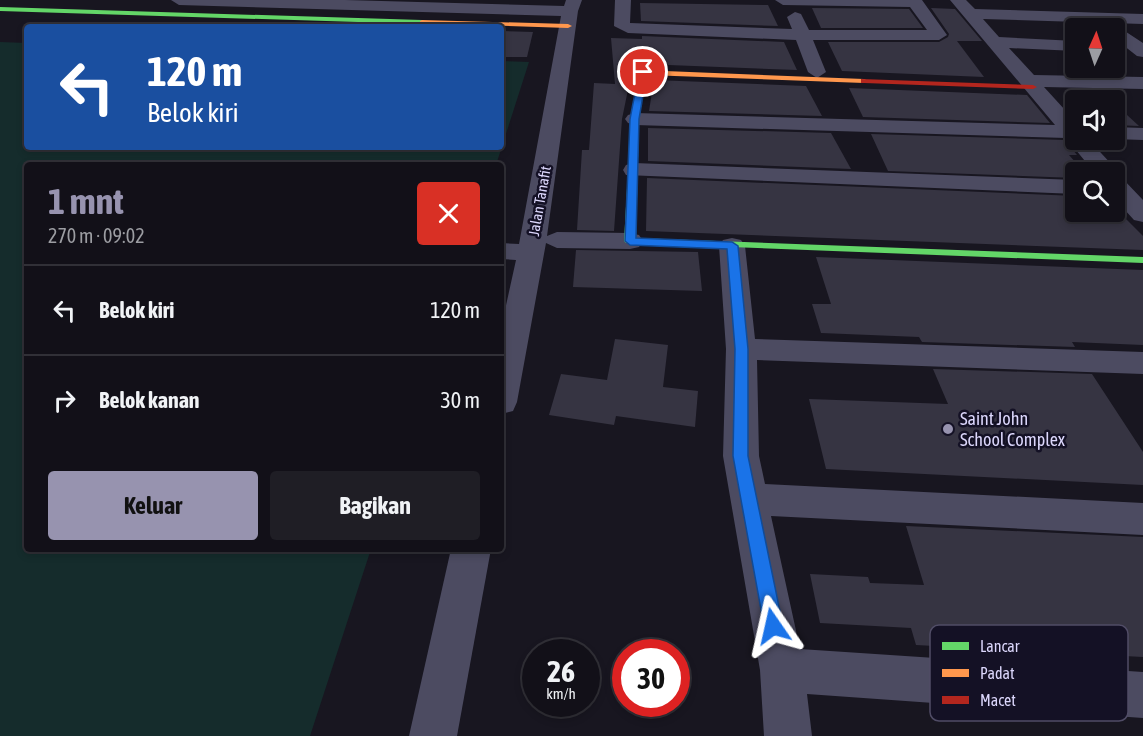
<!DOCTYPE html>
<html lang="id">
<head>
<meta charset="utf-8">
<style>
  :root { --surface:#121018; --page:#1f1e25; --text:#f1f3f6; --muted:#9c9da2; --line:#313037; --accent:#9793af }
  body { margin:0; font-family:"Asap Condensed",sans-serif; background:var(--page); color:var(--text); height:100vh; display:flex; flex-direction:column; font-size:22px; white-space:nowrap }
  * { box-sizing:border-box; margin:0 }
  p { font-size:20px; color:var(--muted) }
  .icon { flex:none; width:33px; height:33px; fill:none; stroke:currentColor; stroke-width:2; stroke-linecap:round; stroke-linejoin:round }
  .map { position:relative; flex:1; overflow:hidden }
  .drawer { position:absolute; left:24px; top:162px; width:480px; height:390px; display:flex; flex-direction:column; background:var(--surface); border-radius:6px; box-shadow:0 3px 9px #0003,0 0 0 2px var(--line) }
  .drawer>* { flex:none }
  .banner { position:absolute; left:24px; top:24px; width:480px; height:126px; border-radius:6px; box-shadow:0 3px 9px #0003,0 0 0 2px var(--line); background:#1a4fa0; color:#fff; overflow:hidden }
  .needle { width:39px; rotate:3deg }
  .tools { position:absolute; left:1065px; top:18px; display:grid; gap:12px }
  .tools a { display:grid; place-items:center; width:60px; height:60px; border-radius:6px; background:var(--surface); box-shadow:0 3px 9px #0003,0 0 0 2px var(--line); font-size:30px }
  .speed { position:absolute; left:522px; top:639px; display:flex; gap:12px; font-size:30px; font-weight:700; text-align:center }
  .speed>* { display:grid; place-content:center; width:78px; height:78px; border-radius:50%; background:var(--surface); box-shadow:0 3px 9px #0003,0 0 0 2px var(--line); line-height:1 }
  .speed small { font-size:15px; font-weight:400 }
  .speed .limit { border:9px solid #d22; background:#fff; color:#111 }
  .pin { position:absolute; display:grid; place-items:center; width:51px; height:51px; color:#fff; margin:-26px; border:3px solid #fff; border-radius:50%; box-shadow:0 2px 6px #0007 }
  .me { position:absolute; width:66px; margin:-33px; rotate:349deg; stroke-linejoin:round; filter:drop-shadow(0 0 4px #0008) }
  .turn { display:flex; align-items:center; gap:21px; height:126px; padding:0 24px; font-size:27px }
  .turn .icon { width:78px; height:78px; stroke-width:2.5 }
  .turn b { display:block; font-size:42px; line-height:51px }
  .round { display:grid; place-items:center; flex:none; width:63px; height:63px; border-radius:6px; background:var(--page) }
  .overview { display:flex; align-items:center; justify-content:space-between; height:102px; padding:0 24px }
  h1 { font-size:36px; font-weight:700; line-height:45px; color:var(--accent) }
  .action { display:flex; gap:12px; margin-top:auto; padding:12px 24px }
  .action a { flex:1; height:69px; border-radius:6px; background:var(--accent); color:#111; font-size:24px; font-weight:700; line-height:69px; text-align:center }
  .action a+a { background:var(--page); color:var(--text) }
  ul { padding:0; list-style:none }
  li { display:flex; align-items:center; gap:18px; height:90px; padding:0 24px; border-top:2px solid var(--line) }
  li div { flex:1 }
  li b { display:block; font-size:22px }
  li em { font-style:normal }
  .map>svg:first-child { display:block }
  .green { fill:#152c2c }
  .building { fill:#363442 }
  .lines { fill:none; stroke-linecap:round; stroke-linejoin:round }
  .street { fill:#4c4b61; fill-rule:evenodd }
  .fast { fill:#63d668; fill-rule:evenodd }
  .slow { fill:#ff974d; fill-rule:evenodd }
  .jam { fill:#b3261e; fill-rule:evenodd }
  .route { fill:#1a73e8; stroke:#114b97; stroke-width:1.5 }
  .poi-dot { fill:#9793af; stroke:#141125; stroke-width:2 }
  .labels { text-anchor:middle; stroke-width:5; stroke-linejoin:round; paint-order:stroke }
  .far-street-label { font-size:15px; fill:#dcd7fc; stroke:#141125 }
  .poi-label { font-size:18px; fill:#dcd7fc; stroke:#141125; text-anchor:start }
  .key { fill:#141125; stroke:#504c66; stroke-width:1.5 }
  .key-label { font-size:16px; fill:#dcd7fc }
</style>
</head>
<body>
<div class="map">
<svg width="1143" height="736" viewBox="0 0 1143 736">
  <rect width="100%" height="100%" fill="#181620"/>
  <!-- green -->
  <polygon class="green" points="0,42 27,43 27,147 501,147 501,61 529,62 496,165 27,165 27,549 371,549 310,736 0,736"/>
  <!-- building -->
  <g class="building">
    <polygon points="640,3 768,5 778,26 641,21"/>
    <polygon points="812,8 909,9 923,28 821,28"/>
    <polygon points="931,8 955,9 982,41 957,41 984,77 842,71 828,42 939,42 948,37 949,34"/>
    <polygon points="501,31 533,32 527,57 501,57"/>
    <polygon points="642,36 784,42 797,70 643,64 632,70 622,119 614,231 577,230 582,150 589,150 594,83 615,84 611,38 642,39"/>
    <polygon points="654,80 806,86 822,116 649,111"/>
    <polygon points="849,88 1027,95 1050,123 863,117"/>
    <polygon points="1114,103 1139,126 1114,125"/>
    <polygon points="648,128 831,133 851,169 648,161"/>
    <polygon points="871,134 1065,140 1077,155 1069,155 1084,172 1076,172 1076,178 888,171"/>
    <polygon points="647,178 1076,196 1076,212 1114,212 1114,207 1143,236 1143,250 646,231"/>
    <polygon points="576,250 698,252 702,291 573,287"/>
    <polygon points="816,257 1143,270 1143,345 1072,342 1075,347 922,342 919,337 821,333 812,304 831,304"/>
    <polygon points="615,339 668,345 663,387 698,391 695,427 616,416 614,425 549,415 561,374 607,380"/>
    <polygon points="933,369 1092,374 1143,452 1143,485 826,469 809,399 948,404"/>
    <polygon points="906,526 1143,537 1143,657 916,645 911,628 820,623 810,574 868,577 870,583 924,585"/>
  </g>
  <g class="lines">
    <!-- street -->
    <g class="street">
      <polygon points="171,0 345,0 564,6 566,0 582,0 578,11 547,236 557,232 630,233 639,235 643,241 639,247 630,249 557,248 546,243 517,402 513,411 501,414 501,328 516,260 501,259 501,243 519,244 561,16 179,5"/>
      <polygon points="615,0 631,0 630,23 792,29 787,17 795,12 801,14 809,30 927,30 910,7 783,5 775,0 922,0 947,35 939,40 813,40 826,72 817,78 808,72 796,40 628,33 614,26"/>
      <polygon points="950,0 966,0 975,9 1143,14 1143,24 983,19 999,37 1076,41 1076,51 1009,48 1034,75 1143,77 1143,89 1044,87 1076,122 1076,140 1089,140 1114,167 1117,172 1115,176 1122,178 1143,200 1143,222 1134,220 1114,198 1114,172 1094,172 1066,138 635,125 628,123 625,119 628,115 635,113 1055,125"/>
      <polygon points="1114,24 1143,43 1143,57 1137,56 1114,38 1114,28 1106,28"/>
      <polygon points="1114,127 1143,128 1143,140 1114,139"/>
      <polygon points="634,163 1076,180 1076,194 626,175 623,170 626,165"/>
      <polygon points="732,238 741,240 745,246 755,339 1143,352 1143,374 757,360 759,456 765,484 1143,503 1143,535 771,516 800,649 1143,672 1143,718 807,694 812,736 764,736 760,670 723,456 726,349 719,246 723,240"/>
      <polygon points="451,549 491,549 457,736 409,736"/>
    </g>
    <!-- fast -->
    <g class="fast">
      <polygon points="0,7 422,20 426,22 422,24 0,11"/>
      <polygon points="637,88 644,90 639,119 636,238 1143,257 1143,263 626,243 624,241 631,119"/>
    </g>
    <!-- slow -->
    <g class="slow">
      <polygon points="422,20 568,24 572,26 568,28 420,23 420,21"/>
      <polygon points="640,70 864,79 868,81 864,83 647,75 644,90 640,92 636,90"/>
    </g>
    <!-- jam -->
    <polygon class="jam" points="861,79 1033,85 1037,87 1033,89 864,83 861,83"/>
  </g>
  <!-- route -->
  <polygon class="route" points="643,70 647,72 639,119 636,238 732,242 738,246 748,349 748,456 783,626 780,633 773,635 767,633 764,626 733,456 735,349 727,249 630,245 625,241 630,119 639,72"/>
  <!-- markers -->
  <circle class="poi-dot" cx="948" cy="429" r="6"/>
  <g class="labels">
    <!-- far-street labels -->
    <g class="far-street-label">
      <text transform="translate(540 201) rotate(-80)" y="5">Jalan Tanafit</text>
    </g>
    <!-- poi labels -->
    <g class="poi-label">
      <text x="960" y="425">Saint John<tspan x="960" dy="21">School Complex</tspan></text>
    </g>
  </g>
  <!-- legend -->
  <rect x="930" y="625" width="198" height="96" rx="9" class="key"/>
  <rect x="942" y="642" width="27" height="8" fill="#63d668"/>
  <rect x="942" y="669" width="27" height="8" fill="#ff974d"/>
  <rect x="942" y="696" width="27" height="8" fill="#b3261e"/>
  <g class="key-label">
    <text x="980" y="652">Lancar</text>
    <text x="980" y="679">Padat</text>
    <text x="980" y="706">Macet</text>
  </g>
</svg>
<div class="tools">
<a><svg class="needle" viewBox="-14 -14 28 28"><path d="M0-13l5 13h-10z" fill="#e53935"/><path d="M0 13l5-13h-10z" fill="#9c9da2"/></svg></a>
<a><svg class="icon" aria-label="sound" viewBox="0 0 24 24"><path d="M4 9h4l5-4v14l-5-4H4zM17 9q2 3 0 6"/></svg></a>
<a><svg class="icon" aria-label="search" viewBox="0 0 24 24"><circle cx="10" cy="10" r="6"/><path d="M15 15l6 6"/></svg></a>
</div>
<div class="speed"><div>26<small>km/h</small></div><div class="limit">30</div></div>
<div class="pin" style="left:643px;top:72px;background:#d93025"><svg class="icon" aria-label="arrive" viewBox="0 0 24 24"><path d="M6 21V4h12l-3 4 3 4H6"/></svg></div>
<svg class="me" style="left:773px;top:626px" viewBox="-20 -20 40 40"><path d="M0-17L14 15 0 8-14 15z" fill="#1a73e8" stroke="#fff" stroke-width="4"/></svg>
<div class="banner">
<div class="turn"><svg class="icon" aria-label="left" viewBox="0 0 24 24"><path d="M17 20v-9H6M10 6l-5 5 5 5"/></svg><div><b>120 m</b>Belok kiri</div></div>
</div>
<section class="drawer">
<div class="overview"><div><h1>1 mnt</h1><p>270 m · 09:02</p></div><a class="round" style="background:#d93025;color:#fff"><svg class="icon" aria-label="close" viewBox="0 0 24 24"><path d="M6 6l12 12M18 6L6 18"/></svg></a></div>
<ul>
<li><svg class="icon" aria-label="left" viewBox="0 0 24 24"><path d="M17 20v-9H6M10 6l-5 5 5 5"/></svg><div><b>Belok kiri</b></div><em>120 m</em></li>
<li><svg class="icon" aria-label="right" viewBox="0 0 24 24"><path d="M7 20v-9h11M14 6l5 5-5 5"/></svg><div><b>Belok kanan</b></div><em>30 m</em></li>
</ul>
<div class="action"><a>Keluar</a><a>Bagikan</a></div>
</section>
</div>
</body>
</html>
